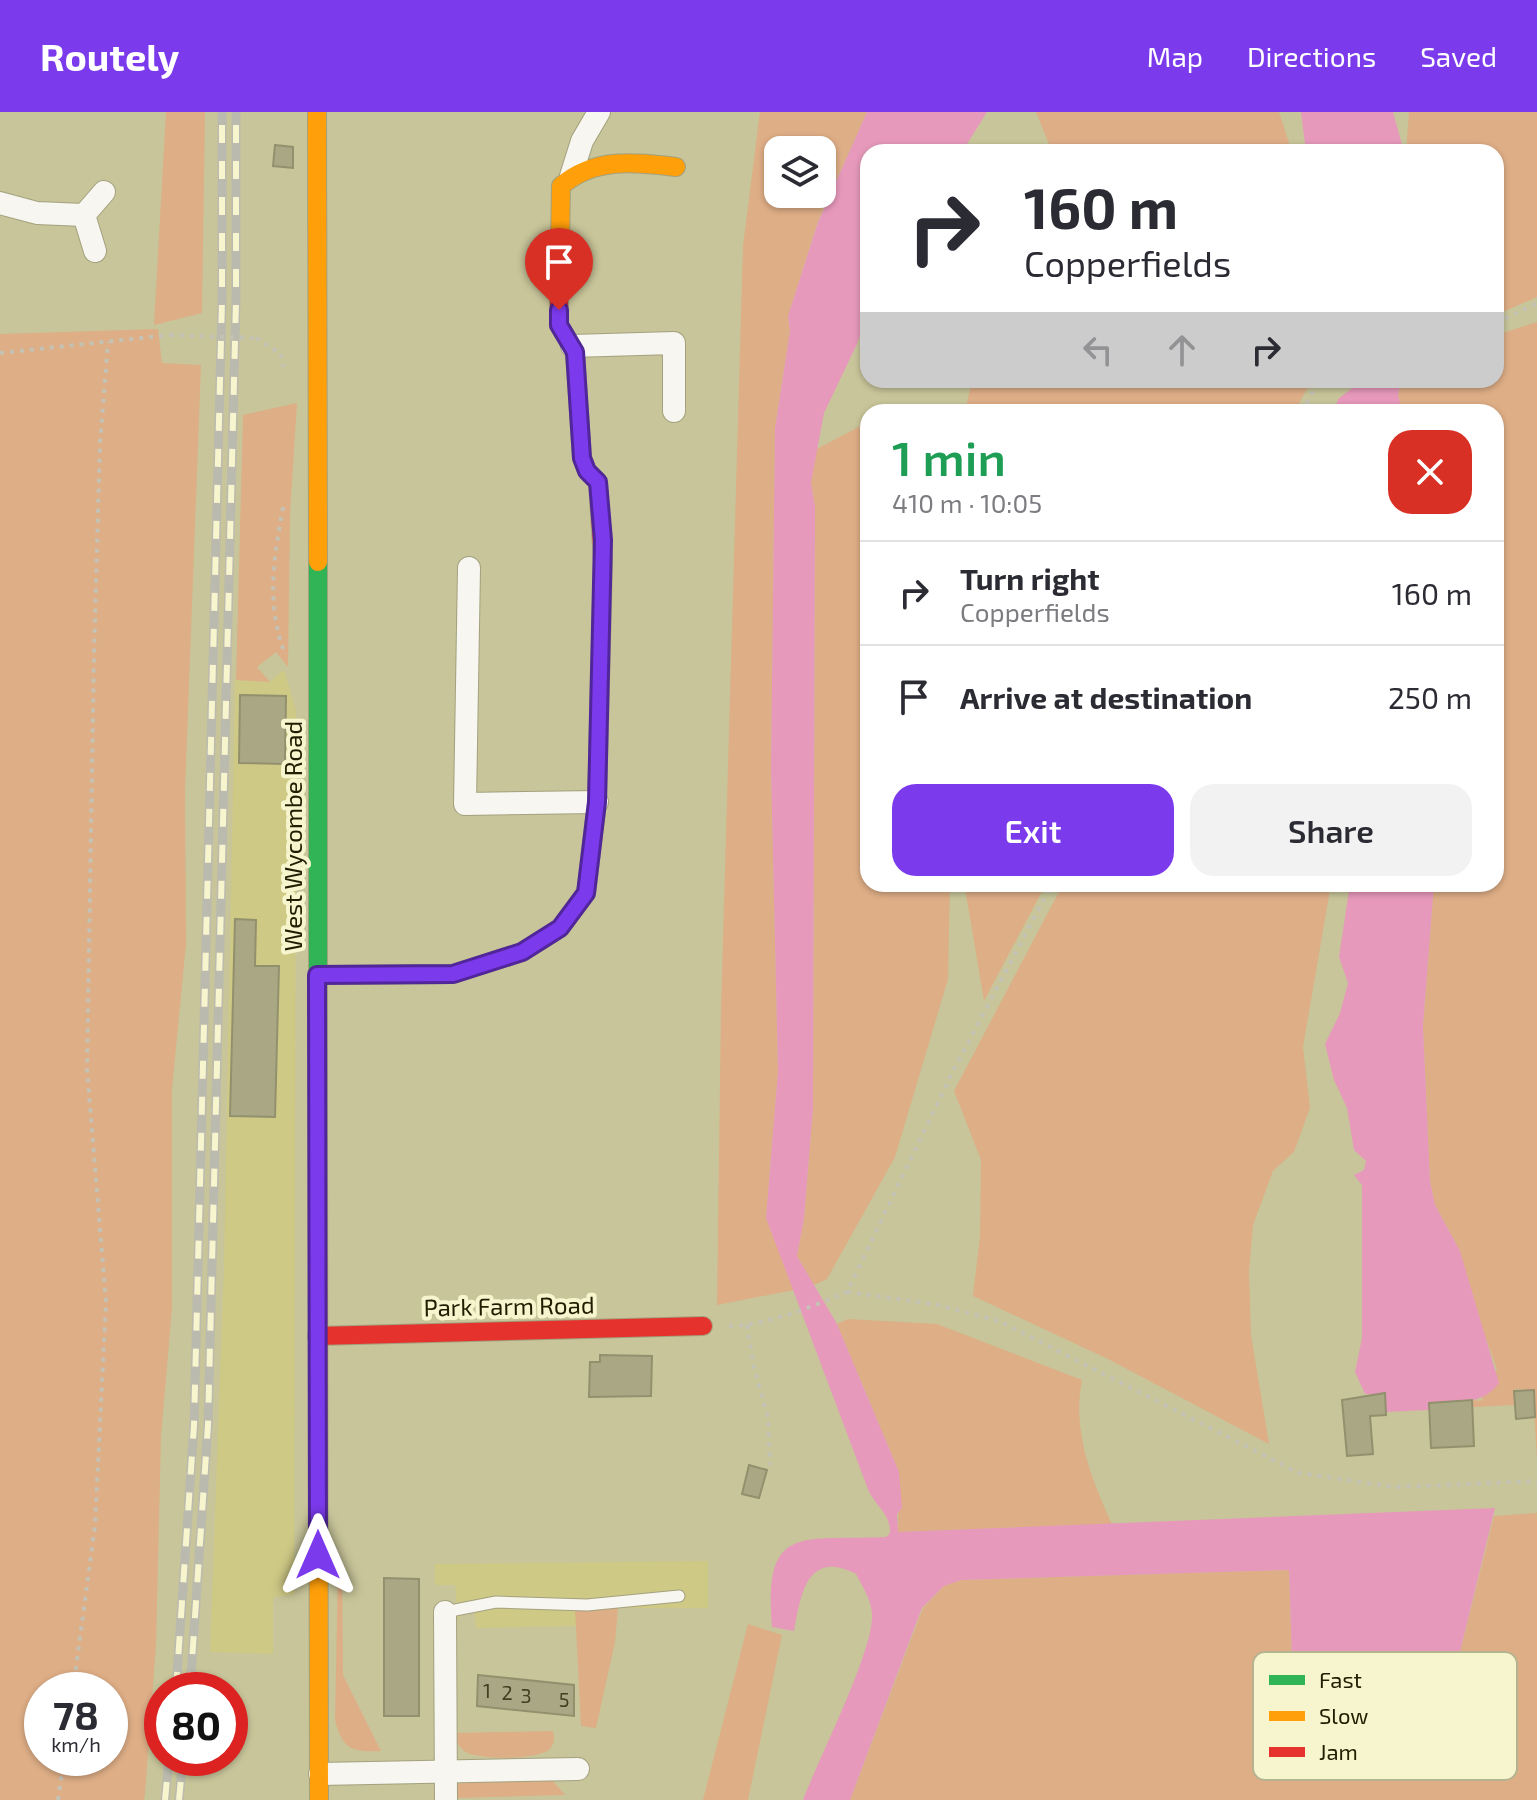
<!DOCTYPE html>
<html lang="en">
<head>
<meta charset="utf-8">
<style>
  :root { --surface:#fff; --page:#f2f2f3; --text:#2b2b33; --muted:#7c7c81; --line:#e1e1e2; --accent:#7c3aed }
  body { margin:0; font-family:"Exo 2",sans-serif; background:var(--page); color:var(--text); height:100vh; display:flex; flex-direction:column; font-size:30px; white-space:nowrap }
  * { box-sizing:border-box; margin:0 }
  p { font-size:26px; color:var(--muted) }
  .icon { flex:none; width:44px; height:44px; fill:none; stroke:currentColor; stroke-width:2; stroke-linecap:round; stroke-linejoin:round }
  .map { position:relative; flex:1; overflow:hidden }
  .panel { position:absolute; left:860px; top:292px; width:644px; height:488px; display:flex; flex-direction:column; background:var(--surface); border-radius:24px; box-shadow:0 2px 6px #0004 }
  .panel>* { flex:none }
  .top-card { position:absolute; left:860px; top:32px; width:644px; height:244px; border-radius:24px; box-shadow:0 2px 6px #0004; background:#fff; color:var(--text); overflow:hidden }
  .buttons { position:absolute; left:764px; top:24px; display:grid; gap:16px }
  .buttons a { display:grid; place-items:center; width:72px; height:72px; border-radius:16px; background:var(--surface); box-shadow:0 2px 6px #0004; font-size:40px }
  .speed { position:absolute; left:24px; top:1560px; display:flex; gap:16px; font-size:40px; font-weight:700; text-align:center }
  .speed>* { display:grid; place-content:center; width:104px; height:104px; border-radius:50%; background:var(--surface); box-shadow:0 2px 6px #0004; line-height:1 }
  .speed small { font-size:20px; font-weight:400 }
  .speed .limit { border:12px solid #d22; background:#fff; color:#111 }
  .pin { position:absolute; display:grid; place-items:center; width:68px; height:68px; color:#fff; margin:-82px -34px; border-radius:50% 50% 50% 0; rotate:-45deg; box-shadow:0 0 8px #0007 }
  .pin .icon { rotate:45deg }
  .me { position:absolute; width:88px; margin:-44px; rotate:0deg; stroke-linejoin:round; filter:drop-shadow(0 0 6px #0008) }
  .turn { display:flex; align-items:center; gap:28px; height:168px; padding:0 32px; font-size:36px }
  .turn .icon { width:104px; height:104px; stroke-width:2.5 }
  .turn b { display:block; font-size:56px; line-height:68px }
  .lanes { display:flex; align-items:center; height:76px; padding:0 32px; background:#0003; justify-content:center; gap:40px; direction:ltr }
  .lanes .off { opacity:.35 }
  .round { display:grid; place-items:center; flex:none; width:84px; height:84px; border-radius:24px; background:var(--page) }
  .head { display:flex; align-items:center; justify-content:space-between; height:136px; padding:0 32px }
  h1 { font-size:48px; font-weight:600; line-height:60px; color:#1e9e55 }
  .cta { display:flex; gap:16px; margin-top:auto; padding:16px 32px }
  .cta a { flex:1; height:92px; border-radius:24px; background:var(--accent); color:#fff; font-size:32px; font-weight:600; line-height:92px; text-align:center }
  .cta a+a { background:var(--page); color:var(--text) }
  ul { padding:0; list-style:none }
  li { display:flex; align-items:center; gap:24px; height:104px; padding:0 32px; border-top:2px solid var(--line) }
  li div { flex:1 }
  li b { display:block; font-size:30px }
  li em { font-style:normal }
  header { display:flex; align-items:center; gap:48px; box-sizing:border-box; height:112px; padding:0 40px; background:var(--accent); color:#fff }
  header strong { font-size:38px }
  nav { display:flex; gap:44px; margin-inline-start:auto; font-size:28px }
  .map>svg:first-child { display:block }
  .built { fill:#cfc986 }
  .green { fill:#deae86; fill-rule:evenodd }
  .water { fill:#e799bb }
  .building { fill:#aaa785; stroke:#93906d; stroke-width:2 }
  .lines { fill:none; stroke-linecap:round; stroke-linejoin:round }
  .lane-casing { stroke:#a3a17e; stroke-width:13 }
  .street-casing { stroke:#a3a17e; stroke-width:24 }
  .fast-casing { stroke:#a3a17e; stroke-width:20 }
  .slow-casing { stroke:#a3a17e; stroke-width:20 }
  .jam-casing { stroke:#a3a17e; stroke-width:20 }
  .path { stroke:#c4c2b5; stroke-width:4; stroke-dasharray:4 6; stroke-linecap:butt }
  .lane { stroke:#f7f6f0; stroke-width:11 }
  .street { stroke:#f7f6f0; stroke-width:22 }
  .fast { stroke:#30b455; stroke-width:18 }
  .slow { stroke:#ff9f0a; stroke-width:18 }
  .jam { stroke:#e5322d; stroke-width:18 }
  .rail-casing { stroke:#bbbaae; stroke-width:9 }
  .rail { stroke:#f7f5ce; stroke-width:6; stroke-dasharray:18; stroke-linecap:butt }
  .path-bridge { stroke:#c4c2b5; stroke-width:4; stroke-dasharray:4 6; stroke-linecap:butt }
  .route-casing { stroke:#51269a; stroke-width:20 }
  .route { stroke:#7c3aed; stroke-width:14 }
  .labels { text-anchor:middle; stroke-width:8; stroke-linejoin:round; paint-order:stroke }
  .number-label { font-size:20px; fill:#424021 }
  .street-label { font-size:24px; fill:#201d00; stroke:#f7f5ce }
  .key { fill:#f7f5ce; stroke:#b6b490; stroke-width:2 }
  .key-label { font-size:22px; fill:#201d00 }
</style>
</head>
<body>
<header>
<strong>Routely</strong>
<nav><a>Map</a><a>Directions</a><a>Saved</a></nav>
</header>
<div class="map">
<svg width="1537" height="1688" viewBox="0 0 1537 1688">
  <rect width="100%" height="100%" fill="#c8c59a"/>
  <!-- built -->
  <g class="built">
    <polygon points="284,558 296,599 294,1483 273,1485 273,1542 210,1540 224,1153 235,568 269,570"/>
    <polygon points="708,1449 708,1496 576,1496 576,1514 476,1516 474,1497 465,1499 458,1508 455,1473 435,1473 435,1452"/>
  </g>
  <!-- green -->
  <g class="green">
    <polygon points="166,0 205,0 202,201 154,213"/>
    <path d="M760,0H867L818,109L788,204L790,219L775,316L771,657L778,959L766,1106L794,1178L717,1193L721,895L743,134ZM778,38H822V82H778Z"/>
    <polygon points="1036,0 1279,0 1292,40 1046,40 1049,32"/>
    <polygon points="1409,0 1537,0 1537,185 1496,203 1496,40 1406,40"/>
    <polygon points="1537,210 1537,1348 1533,1278 1514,1277 1515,1293 1473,1295 1472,1288 1481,1289 1497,1257 1475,1196 1460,1139 1435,1093 1430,1069 1423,914 1434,772 1496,772 1496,300 1402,300 1398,282 1401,272 1398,268 1496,268 1496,223"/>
    <path d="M158,217L162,251L201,253L185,679L186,832L172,977V1195L161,1325L156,1533L145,1681L144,1688H0V222ZM42,1578H110V1646H42Z"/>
    <polygon points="972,268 1310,268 1311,270 1294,300 965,300"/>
    <polygon points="297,291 290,402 288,555 276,540 257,555 270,570 236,568 243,303"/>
    <polygon points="868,310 868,772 950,772 948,867 895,1045 827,1167 814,1173 797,1144 804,1107 813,996 815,395 811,371 815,338"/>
    <polygon points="965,772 1046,772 984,889 965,776"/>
    <polygon points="1063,772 1331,772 1303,935 1310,996 1294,1040 1273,1059 1253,1113 1249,1160 1251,1223 1269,1332 1108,1247 973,1184 980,1124 981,1048 954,979"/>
    <path d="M848,1207L937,1212L1082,1268C1072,1319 1091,1366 1112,1412L898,1420L899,1360L837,1212Z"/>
    <polygon points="1537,1401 1537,1688 850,1688 923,1496 944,1474 961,1468 1289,1458 1294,1608 1444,1605 1494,1404"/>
    <path d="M338,1454H342L343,1563L381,1639C351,1640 343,1638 335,1608Z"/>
    <polygon points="575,1496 618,1496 615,1530 596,1616 581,1614"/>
    <polygon points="748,1512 782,1523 748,1688 703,1688"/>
    <path d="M553,1619C554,1626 555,1631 550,1637C540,1648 474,1649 463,1638C458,1634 456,1627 454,1621Z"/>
    <polygon points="468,1665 552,1668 565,1683 457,1686 458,1673"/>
  </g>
  <!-- water -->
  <g class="water">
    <path d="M867,0H987L962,40H868V200L857,232L824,301L811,371L815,395L813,996L804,1107L797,1144L837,1212L899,1360L902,1396L897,1402L898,1420L1495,1396L1444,1606L1360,1655L1294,1608L1289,1458L961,1468L944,1474L922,1496L850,1688H803C818,1648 874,1539 872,1502C871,1488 863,1475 856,1462C807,1437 801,1482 794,1519L772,1515C763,1410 802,1429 886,1425L890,1421C891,1403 877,1395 869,1380L766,1106L778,959L771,657L775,316L790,219L788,204L818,110Z"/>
    <polygon points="1301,0 1393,0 1404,40 1306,40"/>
    <polygon points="1363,268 1398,268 1401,272 1398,282 1402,300 1334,300 1338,287"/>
    <path d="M1350,772H1434L1423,914L1430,1069L1435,1093L1460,1139L1499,1271C1481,1295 1457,1289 1429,1291V1298L1386,1300L1384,1282H1365L1355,1260L1362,1226V1073L1354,1063L1364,1058L1366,1049L1354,1038L1347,996L1334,968L1325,932L1340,901L1348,871L1339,845Z"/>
  </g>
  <!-- building -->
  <g class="building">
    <polygon points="275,33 293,35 293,56 273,54"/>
    <polygon points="240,583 286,584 285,652 239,651"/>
    <polygon points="235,807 256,808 255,854 279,854 275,1005 230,1004"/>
    <polygon points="600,1243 652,1244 651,1284 589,1285 590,1250 600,1250"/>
    <polygon points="1534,1278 1535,1305 1516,1307 1514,1279"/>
    <polygon points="1385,1281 1386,1303 1370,1304 1373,1342 1347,1344 1342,1288"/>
    <polygon points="1472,1288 1474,1334 1431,1336 1429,1291"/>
    <polygon points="749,1353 767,1358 759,1386 742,1382"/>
    <polygon points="384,1466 419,1467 419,1604 384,1604"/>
    <polygon points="478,1563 574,1573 574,1604 477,1594"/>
  </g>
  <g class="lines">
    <!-- lane casing -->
    <g class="lane-casing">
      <polyline id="lane" points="445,1500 496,1490 587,1493 679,1484"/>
    </g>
    <!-- street casing -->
    <g class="street-casing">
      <g id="street">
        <polyline points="571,64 582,29 599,0"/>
        <polyline points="0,91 37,101 84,103"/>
        <polyline points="95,139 84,103 104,80"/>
        <polyline points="572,234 674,231 674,299"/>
        <polyline points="469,456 465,692 597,690"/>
        <polyline points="445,1500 446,1688"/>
        <polyline points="320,1662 578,1657"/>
      </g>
    </g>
    <!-- fast casing -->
    <g class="fast-casing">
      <polyline id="fast" points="318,450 318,1056"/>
    </g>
    <!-- slow casing -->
    <g class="slow-casing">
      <g id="slow">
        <polyline points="317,0 318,450"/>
        <path d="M559,190L561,74C594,45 635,50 676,55"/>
        <polyline points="317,863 453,862 522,840 560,816 586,781 597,690 603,450"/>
        <polyline points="318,1056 319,1688"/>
      </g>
    </g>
    <!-- jam casing -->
    <g class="jam-casing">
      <g id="jam">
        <polyline points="559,190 559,213 575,240 582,346 587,359 598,370 603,450"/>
        <polyline points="317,1224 703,1214"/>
      </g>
    </g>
    <!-- path -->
    <g class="path">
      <polyline points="1496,211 1537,191"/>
      <polyline points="256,226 281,242 283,255"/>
      <polyline points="0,241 170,223"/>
      <polyline points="1301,300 1320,268"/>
      <path d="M283,395C274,445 266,491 284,539"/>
      <polyline points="847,1180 934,1192 999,1209 1299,1361 1395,1375 1537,1369"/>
      <polyline points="747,1213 754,1256 768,1306 770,1353"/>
      <path d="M729,1214C769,1213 811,1195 847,1180L951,963L1052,772"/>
      <polyline points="73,1578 95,1413 106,1190 87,957 94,541 100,332 108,230"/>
      <polyline points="58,1688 64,1646"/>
    </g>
    <!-- lane -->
    <use href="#lane" class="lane"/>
    <!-- street -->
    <use href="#street" class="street"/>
    <!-- fast -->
    <use href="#fast" class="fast"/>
    <!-- slow -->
    <use href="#slow" class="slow"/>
    <!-- jam -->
    <use href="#jam" class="jam"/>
    <!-- rail casing -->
    <g class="rail-casing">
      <g id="rail">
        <polyline points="176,1578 194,1313 222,188 222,0"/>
        <polyline points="190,1578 208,1313 236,188 236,0"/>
        <polyline points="165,1688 169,1646"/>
        <polyline points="179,1688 183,1646"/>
      </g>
    </g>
    <!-- rail -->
    <use href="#rail" class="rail"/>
    <!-- path-bridge -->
    <polyline class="path-bridge" points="170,223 256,226"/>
  </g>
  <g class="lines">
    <!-- route casing -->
    <g class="route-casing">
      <polyline id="route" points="318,1443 317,863 453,862 522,840 560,816 586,781 597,690 603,428 598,370 587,359 582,346 575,240 559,213 559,198"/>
    </g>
    <!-- route -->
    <use href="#route" class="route"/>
  </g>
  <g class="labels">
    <!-- number labels -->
    <g class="number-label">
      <text x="487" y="1586">1</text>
      <text x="507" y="1588">2</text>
      <text x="526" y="1591">3</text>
      <text x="564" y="1595">5</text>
    </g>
    <!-- street labels -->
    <g class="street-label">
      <text transform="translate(294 724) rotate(-90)" y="8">West Wycombe Road</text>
      <text transform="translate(509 1195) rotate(-1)" y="8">Park Farm Road</text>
    </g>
  </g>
  <!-- legend -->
  <rect x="1253" y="1540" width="264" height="128" rx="12" class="key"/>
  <rect x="1269" y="1563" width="36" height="10" fill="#30b455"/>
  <rect x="1269" y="1599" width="36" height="10" fill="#ff9f0a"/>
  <rect x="1269" y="1635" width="36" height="10" fill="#e5322d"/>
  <g class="key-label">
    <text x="1319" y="1576">Fast</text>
    <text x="1319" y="1612">Slow</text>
    <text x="1319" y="1648">Jam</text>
  </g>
</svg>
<div class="buttons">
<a><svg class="icon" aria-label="layers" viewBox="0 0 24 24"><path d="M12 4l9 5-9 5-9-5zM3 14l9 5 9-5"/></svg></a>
</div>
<div class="speed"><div>78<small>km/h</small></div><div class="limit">80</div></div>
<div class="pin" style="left:559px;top:198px;background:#d93025"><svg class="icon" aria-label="arrive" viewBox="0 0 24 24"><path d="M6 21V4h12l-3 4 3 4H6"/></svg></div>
<svg class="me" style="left:318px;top:1443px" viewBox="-20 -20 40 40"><path d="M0-17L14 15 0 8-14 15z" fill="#7c3aed" stroke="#fff" stroke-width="4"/></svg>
<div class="top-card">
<div class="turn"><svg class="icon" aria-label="right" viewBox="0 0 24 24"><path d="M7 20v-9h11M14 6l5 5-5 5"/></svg><div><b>160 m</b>Copperfields</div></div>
<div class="lanes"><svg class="icon off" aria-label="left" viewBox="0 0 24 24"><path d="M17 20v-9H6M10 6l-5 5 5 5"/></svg><svg class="icon off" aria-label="ahead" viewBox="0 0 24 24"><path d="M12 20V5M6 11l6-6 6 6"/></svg><svg class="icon" aria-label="right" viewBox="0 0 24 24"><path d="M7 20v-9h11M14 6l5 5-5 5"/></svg></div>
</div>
<section class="panel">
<div class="head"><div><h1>1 min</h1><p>410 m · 10:05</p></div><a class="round" style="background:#d93025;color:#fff"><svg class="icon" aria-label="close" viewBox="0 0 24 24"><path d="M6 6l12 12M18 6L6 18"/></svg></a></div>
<ul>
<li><svg class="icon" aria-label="right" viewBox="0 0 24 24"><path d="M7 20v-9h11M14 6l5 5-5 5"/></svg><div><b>Turn right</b><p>Copperfields</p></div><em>160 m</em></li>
<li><svg class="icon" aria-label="arrive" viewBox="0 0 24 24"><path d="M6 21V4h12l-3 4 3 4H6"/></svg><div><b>Arrive at destination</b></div><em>250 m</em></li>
</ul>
<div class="cta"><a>Exit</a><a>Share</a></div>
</section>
</div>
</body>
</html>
